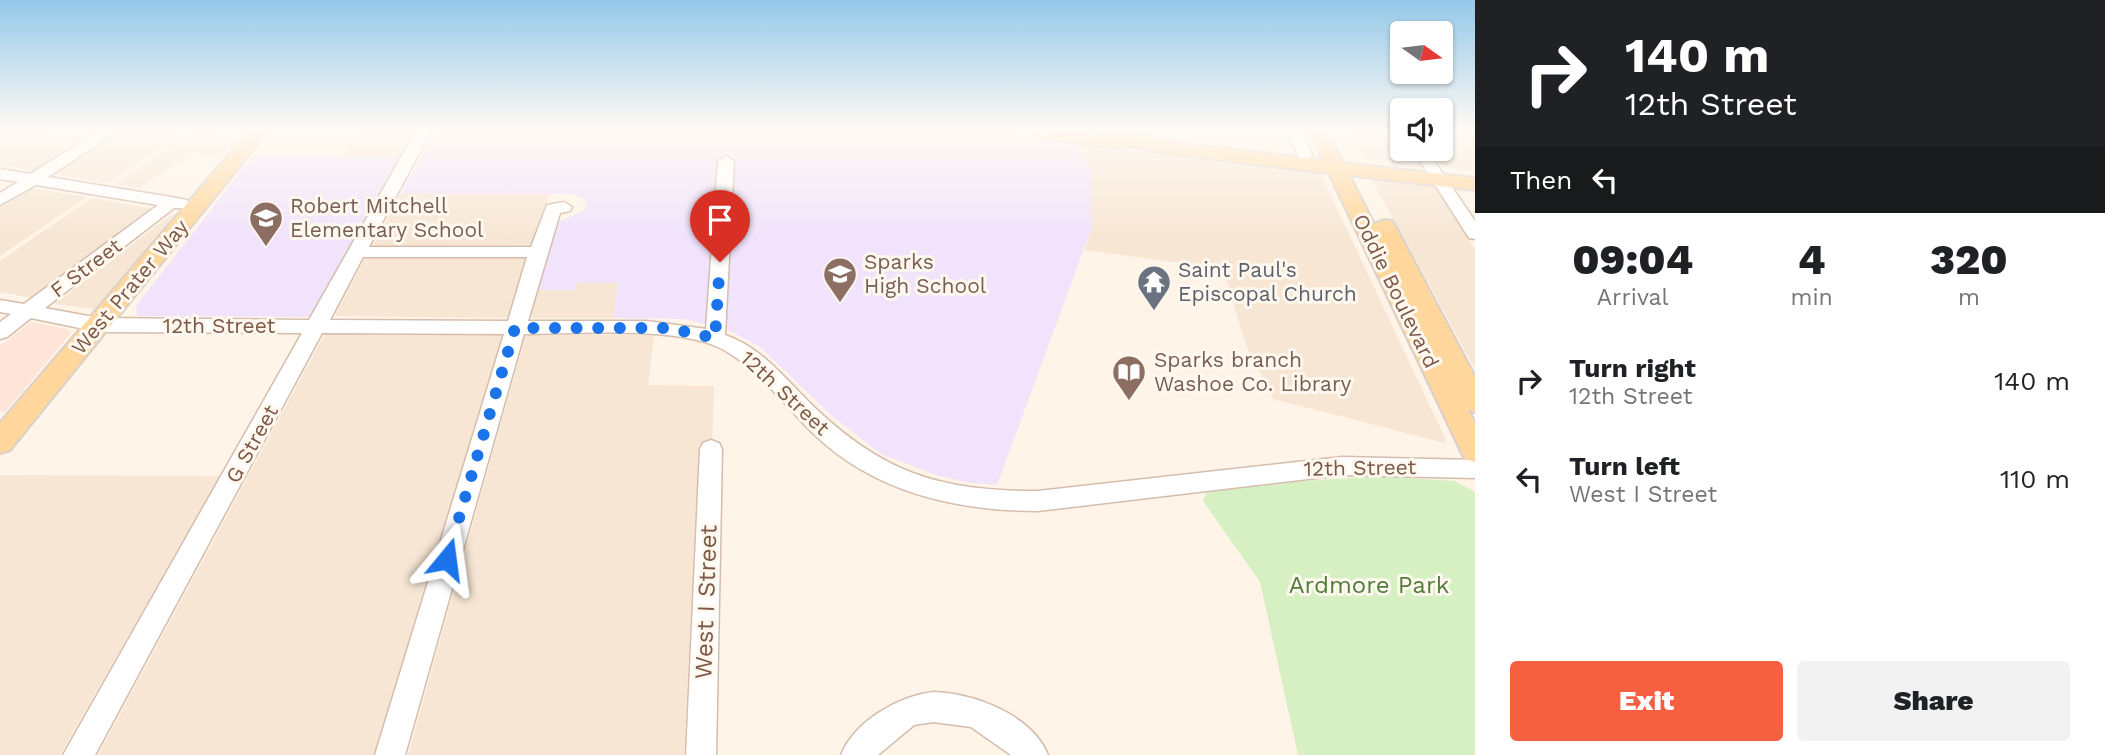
<!DOCTYPE html>
<html lang="en">
<head>
<meta charset="utf-8">
<style>
  :root { --surface:#fff; --page:#f2f2f2; --text:#202124; --muted:#757577; --accent:#f6603e }
  body { margin:0; font-family:"Work Sans",sans-serif; background:var(--page); color:var(--text); height:100vh; display:flex; flex-direction:column; font-size:26px; white-space:nowrap }
  * { box-sizing:border-box; margin:0 }
  p { font-size:23px; color:var(--muted) }
  .icon { flex:none; width:38px; height:38px; fill:none; stroke:currentColor; stroke-width:2; stroke-linecap:round; stroke-linejoin:round }
  .map { position:relative; flex:1; overflow:hidden }
  .drawer { display:flex; flex-direction:column; background:var(--surface); width:630px }
  .drawer>* { flex:none }
  .top-card { background:#202124; color:#fff; overflow:hidden }
  .needle { width:46px; rotate:104deg }
  .controls { position:absolute; left:1390px; top:21px; display:grid; gap:14px }
  .controls a { display:grid; place-items:center; width:63px; height:63px; border-radius:7px; background:var(--surface); box-shadow:0 2px 5px #0004; font-size:35px }
  .pin { position:absolute; display:grid; place-items:center; width:60px; height:60px; color:#fff; margin:-72px -30px; border-radius:50% 50% 50% 0; rotate:-45deg; box-shadow:0 0 7px #0007 }
  .pin .icon { rotate:45deg }
  .me { position:absolute; width:77px; margin:-38px; rotate:16deg; stroke-linejoin:round; filter:drop-shadow(0 0 5px #0008) }
  .turn { display:flex; align-items:center; gap:24px; height:147px; padding:0 35px; font-size:32px }
  .turn .icon { width:91px; height:91px; stroke-width:2.5 }
  .turn b { display:block; font-size:49px; line-height:60px }
  .then { display:flex; align-items:center; height:66px; padding:0 35px; background:#0003; gap:14px; font-size:26px }
  .eta { display:flex; justify-content:space-evenly; align-items:center; height:119px; text-align:center }
  .eta b { font-size:42px; font-weight:800; line-height:49px }
  .cta { display:flex; gap:14px; margin-top:auto; padding:14px 35px }
  .cta a { flex:1; height:80px; border-radius:7px; background:var(--accent); color:#fff; font-size:28px; font-weight:800; line-height:80px; text-align:center }
  .cta a+a { background:var(--page); color:var(--text) }
  ul { padding:0; list-style:none }
  li { display:flex; align-items:center; gap:21px; height:98px; padding:0 35px }
  li div { flex:1 }
  li b { display:block; font-size:26px }
  li em { font-style:normal }
  main { display:flex; flex:1; min-height:0 }
  .map>svg:first-child { display:block }
  .residential { fill:#f7e6d4 }
  .commercial { fill:#ffe4da }
  .education { fill:#f1e3fb }
  .green { fill:#d6efc3 }
  .lines { fill:none; stroke-linecap:round; stroke-linejoin:round }
  .minor-casing { stroke:#d5bdad; stroke-width:3 }
  .major-casing { stroke:#dad0cb; stroke-width:4 }
  .minor { fill:#fff; fill-rule:evenodd }
  .major { fill:#ffd79d; fill-rule:evenodd }
  .route { stroke:#1a73e8; stroke-width:12; stroke-dasharray:0 21.6 }
  .labels { text-anchor:middle; stroke-width:6; stroke-linejoin:round; paint-order:stroke }
  .education-label { font-size:21px; fill:#785e54; stroke:#fff8ef; text-anchor:start }
  .street-label { font-size:21px; fill:#7c5847; stroke:#fff8ef }
  .worship-label { font-size:21px; fill:#5b616d; stroke:#fff8ef; text-anchor:start }
  .near-park-label { font-size:24px; fill:#517d3b; stroke:#fff8ef }
  .near-street-label { font-size:24px; fill:#7c5847; stroke:#fff8ef }
</style>
</head>
<body>
<main>
<div class="map">
<svg width="1475" height="755" viewBox="0 0 1475 755">
  <rect width="100%" height="100%" fill="#fff4e7"/>
  <!-- residential -->
  <g class="residential">
    <polygon points="0,131 38,131 86,138 34,171 0,165"/>
    <polygon points="122,131 185,131 109,183 54,174"/>
    <polygon points="193,131 220,131 214,137 239,140 221,157 190,153 140,188 116,184"/>
    <polygon points="358,131 416,131 401,157 342,156"/>
    <polygon points="1349,131 1397,131 1402,139 1402,149 1408,149 1415,163 1364,157"/>
    <polygon points="1440,131 1475,131 1475,171 1449,168 1438,162 1429,149 1440,149"/>
    <polygon points="1073,141 1319,170 1445,438 1445,443 1273,399 1246,345 1223,269 1085,250 1092,227"/>
    <polygon points="1376,177 1434,186 1475,249 1475,369 1373,182"/>
    <polygon points="32,188 87,197 0,256 0,208"/>
    <polygon points="401,193 549,194 534,242 530,245 376,246 374,244"/>
    <polygon points="92,198 154,209 32,298 0,292 0,261"/>
    <polygon points="171,215 174,215 95,309 55,304"/>
    <polygon points="366,256 529,257 514,315 505,318 335,316"/>
    <polygon points="577,283 619,283 613,318 533,318 528,315 535,290 575,290"/>
    <polygon points="331,332 504,334 378,755 98,755 323,337"/>
    <polygon points="529,335 654,335 648,385 714,386 712,445 699,445 684,755 408,755 525,337"/>
    <polygon points="0,475 220,476 60,755 0,755"/>
  </g>
  <!-- commercial -->
  <polygon class="commercial" points="31,322 67,329 71,333 5,412 0,411 0,346"/>
  <!-- education -->
  <g class="education">
    <polygon points="436,131 1006,131 1073,141 1091,169 1092,227 997,485 971,483 939,476 881,454 832,416 759,346 726,329 684,319 613,318 618,283 577,283 575,290 535,290 558,222 585,210 587,204 584,199 572,194 401,193"/>
    <polygon points="253,156 401,157 312,314 308,317 137,316 136,306"/>
  </g>
  <!-- green -->
  <polygon class="green" points="1374,476 1455,481 1475,492 1475,755 1298,755 1260,582 1203,501 1207,492 1294,482"/>
  <g class="lines">
    <!-- minor casing -->
    <g class="minor-casing">
      <g id="minor">
        <path d="M100,131H118L48,177L171,197L187,200L189,204L187,208H174L45,308L99,318L309,320L416,131H431L369,247H531L547,205L564,202L572,207L570,211L560,213L528,321H647L706,329L718,161L726,156L734,161L725,335C759,346 783,376 808,401C880,472 937,491 1038,491L1342,457L1475,460V478L1342,475L1038,511C958,511 877,493 817,437C786,408 761,371 724,350C681,325 575,334 524,334L405,755H375L504,334L322,333L95,755H63L302,333L99,332L31,318L7,337L0,339V322L11,314L0,312V300L24,304L158,205L36,185L0,205V193L18,182L0,179V169L30,174ZM363,257H527L508,321L330,320Z"/>
        <path d="M1032,131H1093C1079,142 1046,142 1032,131Z"/>
        <polygon points="1287,131 1302,131 1312,155 1309,158 1299,158"/>
        <polygon points="1412,149 1426,149 1475,221 1475,239 1469,238"/>
        <polygon points="711,440 719,443 722,449 716,755 686,755 700,449 703,443"/>
        <path d="M933,692C974,693 1032,715 1048,755H1011L971,727L933,722L914,725L878,755H841C854,722 898,696 933,692Z"/>
      </g>
    </g>
    <!-- major casing -->
    <g class="major-casing">
      <g id="major">
        <polygon points="249,131 268,131 10,450 0,453 0,423"/>
        <polygon points="1049,131 1098,134 1096,131 1123,131 1171,142 1323,160 1309,131 1327,131 1343,163 1475,178 1475,190 1349,175 1374,224 1384,220 1392,221 1395,226 1475,377 1475,412 1468,410 1475,423 1475,462 1465,459 1461,451 1329,173 1171,154 1131,146 1124,149 1056,140 1049,138 1047,134"/>
      </g>
    </g>
    <!-- minor -->
    <use href="#minor" class="minor"/>
    <!-- major -->
    <use href="#major" class="major"/>
  </g>
  <!-- sky -->
  <linearGradient id="sky" x2="0" y2="1"><stop stop-color="#95c8e9"/><stop offset="0.55" stop-color="#fffaf4"/><stop offset="1" stop-color="#fffaf4" stop-opacity="0"/></linearGradient>
  <rect width="1475" height="237" fill="url(#sky)"/>
  <g class="lines">
    <!-- route -->
    <polyline class="route" points="447,559 515,328 668,328 715,338 720,262"/>
  </g>
  <!-- icons -->
  <defs>
    <g id="school-pin" transform="scale(1.75)"><path d="M0 17L-7.5 6A9.5 9.5 0 1 1 7.5 6Z" fill="#8d6e63" stroke="#fff8ef"/><path d="M0-5L7-2L0 1L-7-2ZM-4 1L0 2.5L4 1V4Q0 6-4 4Z" fill="#fff"/></g>
    <g id="temple-pin" transform="scale(1.75)"><path d="M0 17L-7.5 6A9.5 9.5 0 1 1 7.5 6Z" fill="#6b7280" stroke="#fff8ef"/><path d="M0-6L5-2H3V0L6.5 2.5H4V6H1.5V3h-3V6H-4V2.5H-6.5L-3 0V-2H-5Z" fill="#fff"/></g>
    <g id="library-pin" transform="scale(1.75)"><path d="M0 17L-7.5 6A9.5 9.5 0 1 1 7.5 6Z" fill="#8d6e63" stroke="#fff8ef"/><path d="M-6-4Q-3-5.5-.7-3.5V5Q-3 3-6 4ZM6-4Q3-5.5 .7-3.5V5Q3 3 6 4Z" fill="#fff"/></g>
  </defs>
  <g fill-rule="evenodd">
    <use href="#school-pin" x="266" y="218"/>
    <use href="#school-pin" x="840" y="274"/>
    <use href="#temple-pin" x="1154" y="282"/>
    <use href="#library-pin" x="1129" y="372"/>
  </g>
  <g class="labels">
    <!-- education labels -->
    <g class="education-label">
      <text x="290" y="213">Robert Mitchell<tspan x="290" dy="24">Elementary School</tspan></text>
      <text x="864" y="269">Sparks<tspan x="864" dy="24">High School</tspan></text>
      <text x="1154" y="367">Sparks branch<tspan x="1154" dy="24">Washoe Co. Library</tspan></text>
    </g>
    <!-- street labels -->
    <g class="street-label">
      <text transform="translate(86 268) rotate(-37)" y="7">F Street</text>
      <text transform="translate(130 287) rotate(-50)" y="7">West Prater Way</text>
      <text transform="translate(1396 291) rotate(64)" y="7">Oddie Boulevard</text>
      <text x="219" y="333">12th Street</text>
      <text transform="translate(785 393) rotate(43)" y="7">12th Street</text>
      <text transform="translate(252 444) rotate(-61)" y="7">G Street</text>
      <text transform="translate(1360 468) rotate(-1)" y="7">12th Street</text>
    </g>
    <!-- worship labels -->
    <g class="worship-label">
      <text x="1178" y="277">Saint Paul's<tspan x="1178" dy="24">Episcopal Church</tspan></text>
    </g>
    <!-- near-park labels -->
    <g class="near-park-label">
      <text x="1369" y="593">Ardmore Park</text>
    </g>
    <!-- near-street labels -->
    <g class="near-street-label">
      <text transform="translate(706 602) rotate(-88)" y="8">West I Street</text>
    </g>
  </g>
</svg>
<div class="controls">
<a><svg class="needle" viewBox="-14 -14 28 28"><path d="M0-13l5 13h-10z" fill="#e53935"/><path d="M0 13l5-13h-10z" fill="#757577"/></svg></a>
<a><svg class="icon" aria-label="sound" viewBox="0 0 24 24"><path d="M4 9h4l5-4v14l-5-4H4zM17 9q2 3 0 6"/></svg></a>
</div>
<div class="pin" style="left:720px;top:262px;background:#d93025"><svg class="icon" aria-label="arrive" viewBox="0 0 24 24"><path d="M6 21V4h12l-3 4 3 4H6"/></svg></div>
<svg class="me" style="left:447px;top:559px" viewBox="-20 -20 40 40"><path d="M0-17L14 15 0 8-14 15z" fill="#1a73e8" stroke="#fff" stroke-width="4"/></svg>
</div>
<section class="drawer">
<div class="top-card">
<div class="turn"><svg class="icon" aria-label="right" viewBox="0 0 24 24"><path d="M7 20v-9h11M14 6l5 5-5 5"/></svg><div><b>140 m</b>12th Street</div></div>
<div class="then">Then<svg class="icon" aria-label="left" viewBox="0 0 24 24"><path d="M17 20v-9H6M10 6l-5 5 5 5"/></svg></div>
</div>
<div class="eta">
<div><b>09:04</b><p>Arrival</p></div>
<div><b>4</b><p>min</p></div>
<div><b>320</b><p>m</p></div>
</div>
<ul>
<li><svg class="icon" aria-label="right" viewBox="0 0 24 24"><path d="M7 20v-9h11M14 6l5 5-5 5"/></svg><div><b>Turn right</b><p>12th Street</p></div><em>140 m</em></li>
<li><svg class="icon" aria-label="left" viewBox="0 0 24 24"><path d="M17 20v-9H6M10 6l-5 5 5 5"/></svg><div><b>Turn left</b><p>West I Street</p></div><em>110 m</em></li>
</ul>
<div class="cta"><a>Exit</a><a>Share</a></div>
</section>
</main>
</body>
</html>
